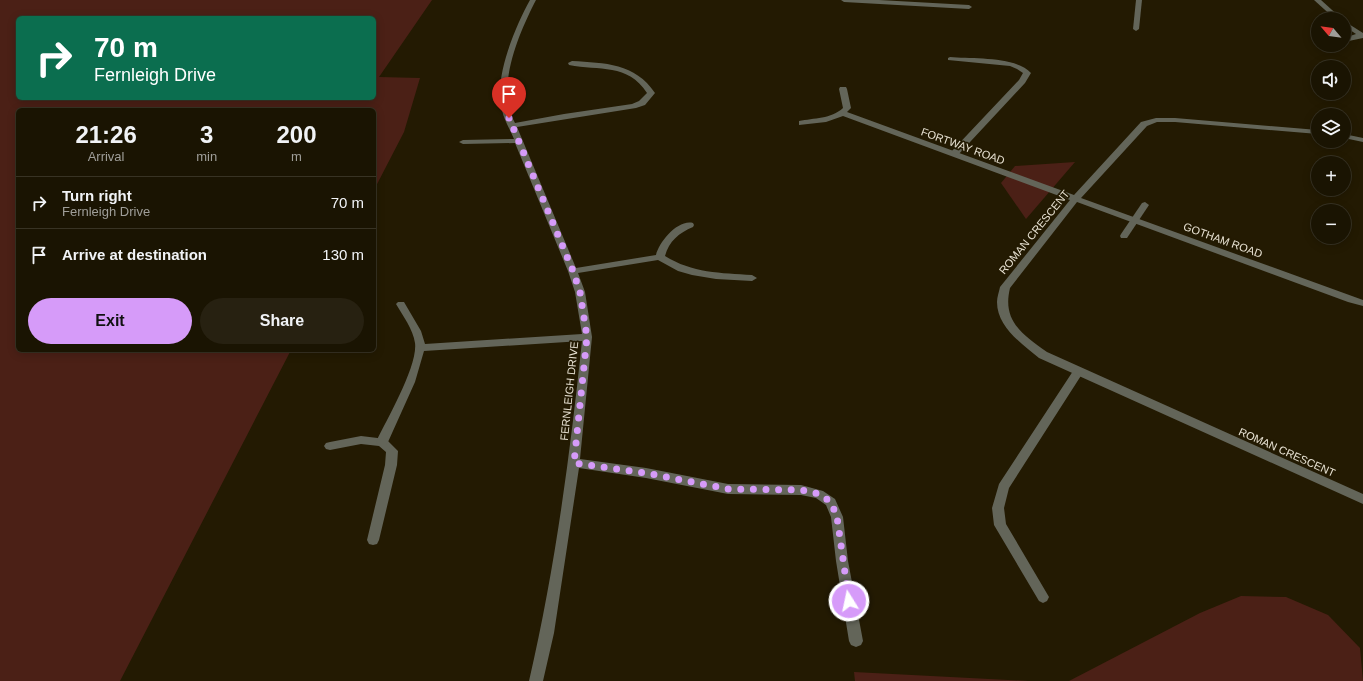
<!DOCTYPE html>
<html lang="en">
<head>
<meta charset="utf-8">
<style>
  :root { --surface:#1a1402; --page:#272111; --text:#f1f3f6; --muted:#9f9e99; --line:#383324; --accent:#d69bf9 }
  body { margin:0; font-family:Arial,sans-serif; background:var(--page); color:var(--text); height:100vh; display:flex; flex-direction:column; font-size:15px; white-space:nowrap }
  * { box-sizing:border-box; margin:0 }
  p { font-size:13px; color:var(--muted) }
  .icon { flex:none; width:22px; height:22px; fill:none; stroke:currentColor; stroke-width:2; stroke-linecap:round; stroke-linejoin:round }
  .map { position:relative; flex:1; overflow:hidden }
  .sheet { position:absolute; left:16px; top:108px; width:360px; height:244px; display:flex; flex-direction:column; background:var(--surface); border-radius:6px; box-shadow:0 2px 10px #0003,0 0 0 1px var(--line) }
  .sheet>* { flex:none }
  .guide { position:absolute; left:16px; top:16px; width:360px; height:84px; border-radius:6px; box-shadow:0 2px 10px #0003,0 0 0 1px var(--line); background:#0b6e4f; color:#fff; overflow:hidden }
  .needle { width:26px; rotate:299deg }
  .fabs { position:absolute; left:1311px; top:12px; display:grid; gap:8px }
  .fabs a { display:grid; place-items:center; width:40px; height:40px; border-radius:50%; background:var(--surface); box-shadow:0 2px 10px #0003,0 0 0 1px var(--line); font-size:20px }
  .pin { position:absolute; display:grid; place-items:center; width:34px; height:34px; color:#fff; margin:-41px -17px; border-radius:50% 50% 50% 0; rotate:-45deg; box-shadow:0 0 4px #0007 }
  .pin .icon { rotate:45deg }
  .me { position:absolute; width:44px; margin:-22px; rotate:350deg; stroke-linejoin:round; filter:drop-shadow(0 0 3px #0008) }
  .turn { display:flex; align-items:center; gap:14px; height:84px; padding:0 12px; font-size:18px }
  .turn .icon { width:52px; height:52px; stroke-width:2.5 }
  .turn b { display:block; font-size:28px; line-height:34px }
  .eta { display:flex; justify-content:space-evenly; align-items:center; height:68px; text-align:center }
  .eta b { font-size:24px; font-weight:800; line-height:28px }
  .action { display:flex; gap:8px; margin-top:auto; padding:8px 12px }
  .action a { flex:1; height:46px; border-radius:24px; background:var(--accent); color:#111; font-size:16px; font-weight:800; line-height:46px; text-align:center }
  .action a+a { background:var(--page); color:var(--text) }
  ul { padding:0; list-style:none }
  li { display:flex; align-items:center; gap:12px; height:52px; padding:0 12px; border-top:1px solid var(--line) }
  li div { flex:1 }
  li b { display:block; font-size:15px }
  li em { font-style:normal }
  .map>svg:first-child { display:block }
  .green { fill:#4b2016; fill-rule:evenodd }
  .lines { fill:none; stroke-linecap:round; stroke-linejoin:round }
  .lane { fill:#636559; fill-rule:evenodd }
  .street { fill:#636559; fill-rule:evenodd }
  .route { stroke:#d69bf9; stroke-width:7; stroke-dasharray:0 12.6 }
  .labels { text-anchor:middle; stroke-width:3.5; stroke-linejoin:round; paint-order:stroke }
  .street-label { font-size:11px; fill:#e8e2d3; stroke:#231a02 }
</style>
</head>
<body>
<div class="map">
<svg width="1363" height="681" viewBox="0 0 1363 681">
  <rect width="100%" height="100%" fill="#231a02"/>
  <!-- green -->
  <g class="green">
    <path d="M0,0H432L379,77L420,78L404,132L374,190V110H18V350H291L120,681H0ZM18,18H374V98H18Z"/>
    <polygon points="1075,162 1026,219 1001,183 1015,166"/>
    <polygon points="1241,596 1286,597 1328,615 1360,648 1363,681 1069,681 1200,613"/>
    <polygon points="854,672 1029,681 855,681"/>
  </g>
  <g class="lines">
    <!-- lane -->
    <g class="lane">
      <path d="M950,57C972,59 1016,56 1031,73L1025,83L957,156H951V152L1019,80L1023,73L1017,69L1010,66L948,60V58Z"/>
      <polygon points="1145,202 1149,205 1127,238 1121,238 1120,236 1121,234 1142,203"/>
      <polygon points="1079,367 1084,371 1009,488 1004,508 1006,524 1049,597 1047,601 1043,603 1039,601 994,525 992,508 999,484 1075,368"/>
      <polygon points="361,436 386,439 398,451 397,465 379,540 377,544 373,545 369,544 367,540 385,465 386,452 379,446 361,444 330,450 326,449 324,446 326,443 330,442"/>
    </g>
    <!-- street -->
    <g class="street">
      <path d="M530,0H536C521,29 501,75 509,109C510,114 513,119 515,123L564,114L632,104L639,101L647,93C628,63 599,71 569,65L568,63L572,61C605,63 635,63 655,93L645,105L636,108L517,127L576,268L656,255C659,242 678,219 693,223L694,225L693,227C679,233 669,241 665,256C692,273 721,273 752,275L757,278L752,281L716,279L692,275L678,271L658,260L578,273L585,292L592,337L580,459L646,468L728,484L801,485L823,491L835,499L843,517L848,561L863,641L861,645L856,647L851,645L849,641L836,561L831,517L826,505L816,498L801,495L728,494L646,478L579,468L554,633L543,681H529C555,569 570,455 582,341L424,351L415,382L388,442L386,445H378L376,442C387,419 418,366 415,343C413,329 403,316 396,304L398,302H404L421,331L425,344L582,334L575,292L568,271L515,143L463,144L459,142L463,140L514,139C510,129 504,120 502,110C493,79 515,27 530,0Z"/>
      <polygon points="841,0 879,0 969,5 972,7 969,9 844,2"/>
      <polygon points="1136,0 1142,0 1139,29 1136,31 1133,29"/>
      <polygon points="1314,0 1321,0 1342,19 1335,19"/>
      <polygon points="1344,21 1363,33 1363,38 1344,42 1344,38 1356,34 1344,26"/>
      <path d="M840,87H846L847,89L851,108L847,112L1074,195L1141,122L1156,118H1175L1318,130V134L1175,122H1157L1147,126L1081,198L1363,300V306L1348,302L1077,202L1010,288C1002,321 1022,334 1047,352L1363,494V504L1039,358C1022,344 997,327 997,302C997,297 999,292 1000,287L1070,200L843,116L826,122L799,125V121C814,118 831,119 843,108L839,89Z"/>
      <polygon points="1344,134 1363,138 1363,142 1344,138"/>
    </g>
  </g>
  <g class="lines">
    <!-- route -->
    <polyline class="route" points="509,118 573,271 580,292 587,337 574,463 646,473 728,489 802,490 819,494 831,502 837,517 849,601"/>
  </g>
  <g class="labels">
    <!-- street labels -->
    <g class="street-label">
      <text transform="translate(963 146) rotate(20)" y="4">FORTWAY ROAD</text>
      <text transform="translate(1034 232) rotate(-51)" y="4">ROMAN CRESCENT</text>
      <text transform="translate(1223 240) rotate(20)" y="4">GOTHAM ROAD</text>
      <text transform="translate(569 391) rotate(-84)" y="4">FERNLEIGH DRIVE</text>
      <text transform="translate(1287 452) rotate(24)" y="4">ROMAN CRESCENT</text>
    </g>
  </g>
</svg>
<div class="fabs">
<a><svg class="needle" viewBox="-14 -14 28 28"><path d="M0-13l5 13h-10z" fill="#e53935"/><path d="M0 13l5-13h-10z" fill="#9f9e99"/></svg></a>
<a><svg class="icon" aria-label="sound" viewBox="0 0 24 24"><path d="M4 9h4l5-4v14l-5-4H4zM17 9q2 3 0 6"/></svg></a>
<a><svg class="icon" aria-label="layers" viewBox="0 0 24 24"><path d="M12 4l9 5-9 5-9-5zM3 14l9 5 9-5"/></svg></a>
<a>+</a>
<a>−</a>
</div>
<div class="pin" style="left:509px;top:118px;background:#d93025"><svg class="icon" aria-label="arrive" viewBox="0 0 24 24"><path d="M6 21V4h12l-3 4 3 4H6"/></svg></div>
<svg class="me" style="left:849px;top:601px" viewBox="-20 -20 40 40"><circle r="17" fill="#d69bf9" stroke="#fff" stroke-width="3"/><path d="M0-11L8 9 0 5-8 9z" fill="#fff"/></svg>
<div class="guide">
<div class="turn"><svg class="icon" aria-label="right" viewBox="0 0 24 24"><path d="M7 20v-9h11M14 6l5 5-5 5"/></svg><div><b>70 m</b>Fernleigh Drive</div></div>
</div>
<section class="sheet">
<div class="eta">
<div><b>21:26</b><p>Arrival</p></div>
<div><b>3</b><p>min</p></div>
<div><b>200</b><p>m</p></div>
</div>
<ul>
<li><svg class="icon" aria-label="right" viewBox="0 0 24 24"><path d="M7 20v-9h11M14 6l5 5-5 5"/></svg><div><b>Turn right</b><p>Fernleigh Drive</p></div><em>70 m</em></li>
<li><svg class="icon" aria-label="arrive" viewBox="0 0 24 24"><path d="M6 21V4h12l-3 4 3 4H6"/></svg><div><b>Arrive at destination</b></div><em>130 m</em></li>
</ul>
<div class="action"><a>Exit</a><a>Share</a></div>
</section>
</div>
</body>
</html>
